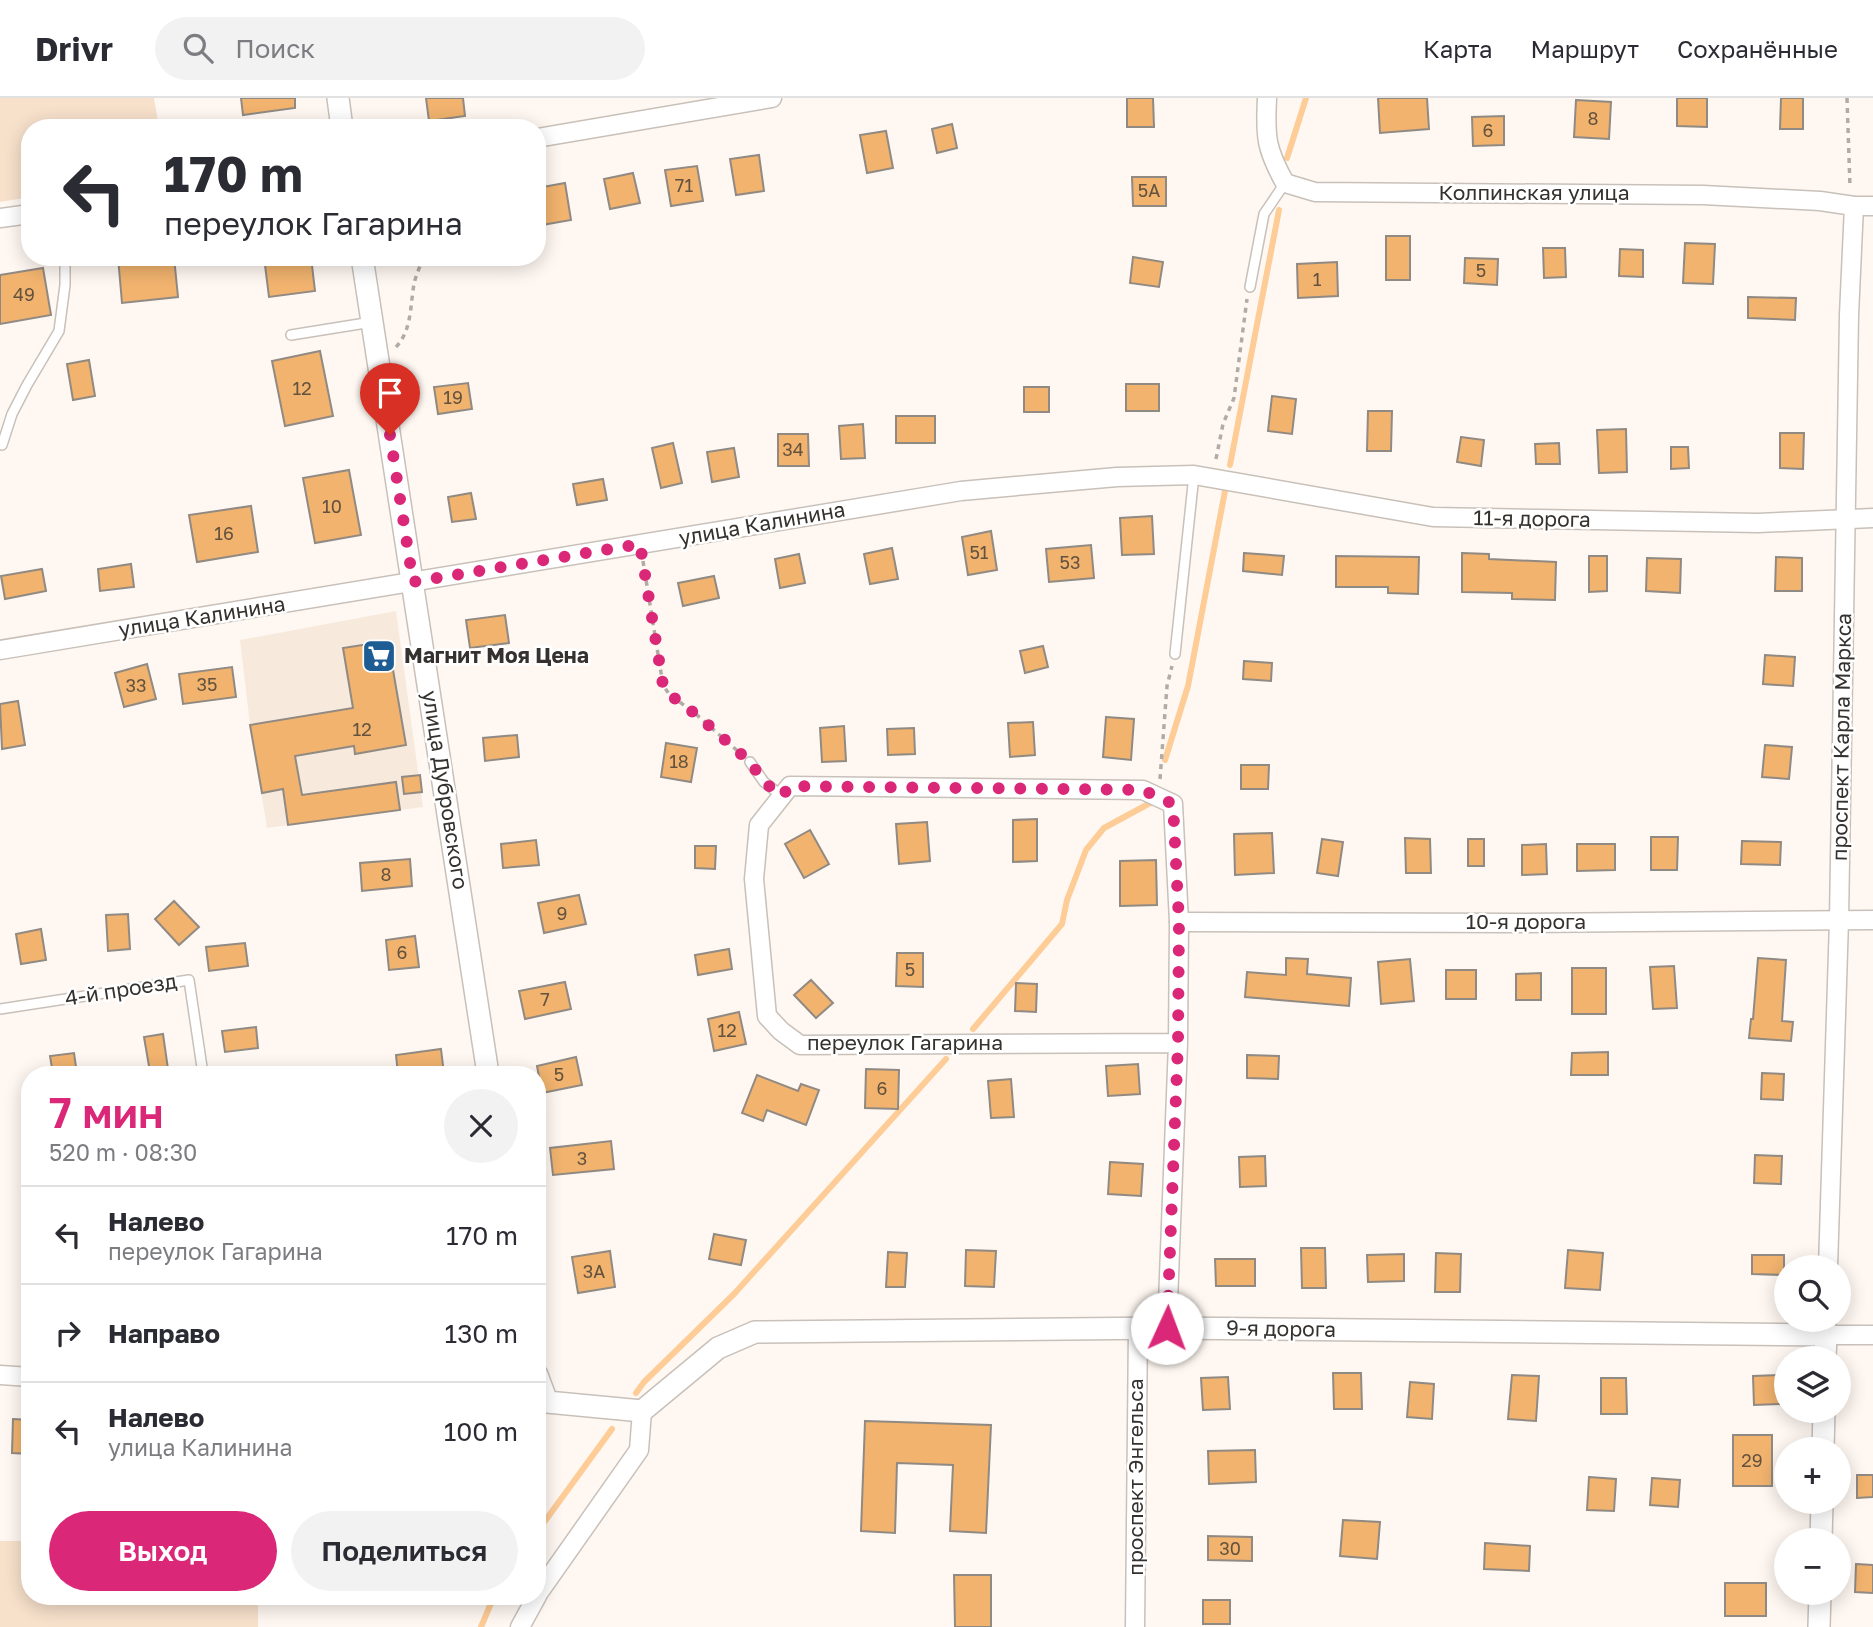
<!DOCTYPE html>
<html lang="ru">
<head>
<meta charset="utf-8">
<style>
  :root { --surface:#fff; --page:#f2f2f3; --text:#2b2b33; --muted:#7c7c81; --line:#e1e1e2; --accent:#db2777 }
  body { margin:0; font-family:"Golos Text",sans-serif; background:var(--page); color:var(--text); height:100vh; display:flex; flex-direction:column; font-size:26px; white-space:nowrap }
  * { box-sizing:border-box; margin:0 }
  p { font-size:23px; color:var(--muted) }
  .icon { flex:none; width:38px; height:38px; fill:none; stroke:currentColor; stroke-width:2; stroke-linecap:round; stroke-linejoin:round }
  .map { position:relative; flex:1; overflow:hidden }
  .details { position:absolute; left:21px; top:968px; width:525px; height:539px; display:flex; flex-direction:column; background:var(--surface); border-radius:28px; box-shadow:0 4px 18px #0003 }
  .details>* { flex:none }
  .guide { position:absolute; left:21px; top:21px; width:525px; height:147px; border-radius:28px; box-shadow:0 4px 18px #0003; background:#fff; color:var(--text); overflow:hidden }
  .fabs { position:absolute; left:1774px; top:1157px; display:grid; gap:14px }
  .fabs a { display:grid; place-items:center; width:77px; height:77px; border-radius:50%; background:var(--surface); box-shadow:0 4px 18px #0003; font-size:35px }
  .pin { position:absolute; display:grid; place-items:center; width:60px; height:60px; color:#fff; margin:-72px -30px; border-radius:50% 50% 50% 0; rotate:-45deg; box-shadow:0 0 7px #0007 }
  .pin .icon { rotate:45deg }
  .me { position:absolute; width:77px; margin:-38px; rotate:2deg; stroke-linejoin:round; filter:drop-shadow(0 0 5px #0008) }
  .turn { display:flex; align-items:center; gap:24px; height:147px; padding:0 28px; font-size:32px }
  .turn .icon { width:91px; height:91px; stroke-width:2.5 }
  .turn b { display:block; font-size:49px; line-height:60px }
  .round { display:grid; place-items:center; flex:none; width:74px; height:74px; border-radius:37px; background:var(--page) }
  .overview { display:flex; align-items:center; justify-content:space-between; height:119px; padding:0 28px }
  h1 { font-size:42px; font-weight:600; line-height:52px; color:var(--accent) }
  .cta { display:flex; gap:14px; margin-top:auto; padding:14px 28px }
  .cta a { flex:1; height:80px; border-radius:42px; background:var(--accent); color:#fff; font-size:28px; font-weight:600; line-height:80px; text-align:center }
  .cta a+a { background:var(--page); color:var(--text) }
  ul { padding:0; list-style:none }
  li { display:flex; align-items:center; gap:21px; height:98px; padding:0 28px; border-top:2px solid var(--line) }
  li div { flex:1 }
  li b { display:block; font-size:26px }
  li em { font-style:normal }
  header { display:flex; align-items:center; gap:42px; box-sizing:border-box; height:98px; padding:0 35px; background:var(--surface); border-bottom:2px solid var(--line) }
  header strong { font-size:33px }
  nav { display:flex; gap:38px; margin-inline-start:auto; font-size:24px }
  .search { width:490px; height:63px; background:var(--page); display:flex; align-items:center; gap:18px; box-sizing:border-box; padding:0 24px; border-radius:38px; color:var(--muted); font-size:26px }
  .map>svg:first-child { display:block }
  .built { fill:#f7eadc }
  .green { fill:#f7e1cb }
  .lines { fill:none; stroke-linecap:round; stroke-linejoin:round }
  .stream { stroke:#fecc96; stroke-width:6 }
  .building { fill:#f1b36e; stroke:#918a83; stroke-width:2 }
  .service-casing { stroke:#c8c0b9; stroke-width:12 }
  .minor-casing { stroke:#c8c0b9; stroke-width:21 }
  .tertiary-casing { stroke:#c8c0b9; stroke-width:24 }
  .path { stroke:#b1aba6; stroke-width:3.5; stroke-dasharray:5 5; stroke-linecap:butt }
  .service { stroke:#fff; stroke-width:9 }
  .minor { stroke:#fff; stroke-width:18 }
  .tertiary { stroke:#fff; stroke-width:21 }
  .route { stroke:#db2777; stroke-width:12; stroke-dasharray:0 21.6 }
  .labels { text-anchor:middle; stroke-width:5; stroke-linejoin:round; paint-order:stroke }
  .number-label { font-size:18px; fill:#63523e }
  .street-label { font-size:21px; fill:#34312e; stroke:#fff }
  .poi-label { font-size:21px; font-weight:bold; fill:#34312e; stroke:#fff; text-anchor:start }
</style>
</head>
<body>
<header>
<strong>Drivr</strong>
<div class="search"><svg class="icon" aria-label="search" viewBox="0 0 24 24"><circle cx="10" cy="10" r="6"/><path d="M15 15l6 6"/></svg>Поиск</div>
<nav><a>Карта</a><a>Маршрут</a><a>Сохранённые</a></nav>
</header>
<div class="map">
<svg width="1873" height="1529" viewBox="0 0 1873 1529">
  <rect width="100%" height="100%" fill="#fff8f2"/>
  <!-- built -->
  <polygon class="built" points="396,513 423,709 267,730 250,627 240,542"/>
  <!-- green -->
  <g class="green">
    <polygon points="0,0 154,0 159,30 30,30 30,99 0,104"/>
    <polygon points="0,1443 30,1443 30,1498 258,1498 258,1529 0,1529"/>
  </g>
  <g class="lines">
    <!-- stream -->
    <g class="stream">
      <polyline points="1287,60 1306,0"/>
      <polyline points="1230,367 1279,112"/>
      <polyline points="1165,662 1188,588 1225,393"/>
      <polyline points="973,931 1062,826 1067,802 1086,752 1104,730 1152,704"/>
      <polyline points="636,1295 644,1284 734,1196 946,961"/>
      <polyline points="537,1434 612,1331"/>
      <polyline points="481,1529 494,1498"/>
    </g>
  </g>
  <!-- building -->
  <g class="building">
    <polygon points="241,0 295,0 295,10 243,17"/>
    <polygon points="426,0 463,0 465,18 429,23"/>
    <polygon points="1127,0 1153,0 1154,29 1127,29"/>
    <polygon points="1378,0 1427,0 1429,31 1380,35"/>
    <polygon points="1677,0 1707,0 1707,29 1677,28"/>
    <polygon points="1781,0 1803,0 1803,31 1780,31"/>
    <polygon points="1576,2 1611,4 1609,41 1574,39"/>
    <polygon points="1504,18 1504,47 1473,48 1472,19"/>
    <polygon points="952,26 957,50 937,55 932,31"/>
    <polygon points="886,33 893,70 867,75 860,37"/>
    <polygon points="759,57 764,93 736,97 730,61"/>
    <polygon points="697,68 703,103 671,108 665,72"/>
    <polygon points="633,75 640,105 610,111 604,81"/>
    <polygon points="1132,79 1166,79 1166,108 1133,108"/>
    <polygon points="565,85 571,122 542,127 537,90"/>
    <rect x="1386" y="138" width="24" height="44"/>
    <polygon points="1685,145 1715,146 1713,186 1683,185"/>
    <polygon points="1543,150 1565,150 1566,179 1544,180"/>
    <polygon points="1620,151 1643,152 1643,179 1619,178"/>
    <polygon points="118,159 174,159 178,199 122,205"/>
    <polygon points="264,159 311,159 315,193 269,199"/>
    <polygon points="1133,159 1163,164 1159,189 1130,185"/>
    <polygon points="1465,160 1498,161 1497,187 1464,185"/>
    <polygon points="1337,164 1338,198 1298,200 1297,166"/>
    <polygon points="43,170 51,217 0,226 0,177"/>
    <polygon points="1748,199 1796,200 1795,222 1748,220"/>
    <polygon points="320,253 333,318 285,328 272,263"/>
    <polygon points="89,262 95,298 73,302 67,266"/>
    <polygon points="468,285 472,311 438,316 434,289"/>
    <rect x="1126" y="286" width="33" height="27"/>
    <rect x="1024" y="289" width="25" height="25"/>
    <polygon points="1272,298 1296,301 1292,336 1268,333"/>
    <polygon points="1368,313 1392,313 1391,353 1367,353"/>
    <rect x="896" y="318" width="39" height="27"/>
    <polygon points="863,326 865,360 841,361 839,328"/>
    <polygon points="1626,331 1627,374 1599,375 1597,332"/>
    <polygon points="1780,335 1804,335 1803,371 1780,370"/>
    <polygon points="778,336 808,336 809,368 778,368"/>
    <polygon points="1461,339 1484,342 1481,368 1457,364"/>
    <polygon points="673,345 682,385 661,390 652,350"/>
    <polygon points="1559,345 1560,366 1536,366 1535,346"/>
    <polygon points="1671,349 1688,349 1689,370 1671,371"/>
    <polygon points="734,350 739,379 712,384 707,354"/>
    <polygon points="349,372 361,437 315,445 303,380"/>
    <polygon points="603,381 607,402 577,407 573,386"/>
    <polygon points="471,395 476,421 452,424 448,399"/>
    <polygon points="251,408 258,454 197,464 189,417"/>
    <polygon points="1152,418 1154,456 1122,457 1120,420"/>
    <polygon points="991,433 997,472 968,477 962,439"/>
    <polygon points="1091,447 1094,480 1049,484 1046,451"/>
    <polygon points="892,450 898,481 870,486 864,456"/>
    <polygon points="1244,455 1284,458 1282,477 1243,473"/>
    <polygon points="1462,455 1489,456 1489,461 1556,464 1555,502 1512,501 1512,495 1462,494"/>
    <polygon points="799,456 805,485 780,490 775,461"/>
    <polygon points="1336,458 1419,459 1418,496 1388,495 1388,489 1336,489"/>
    <polygon points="1589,458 1607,458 1607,493 1589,494"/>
    <polygon points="1776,459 1802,460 1802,493 1775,493"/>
    <polygon points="1647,460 1681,461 1680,495 1646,493"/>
    <polygon points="131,466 134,489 100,493 98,471"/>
    <polygon points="42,471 46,493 5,501 1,478"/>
    <polygon points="714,478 719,500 683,508 678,485"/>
    <polygon points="505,517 509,545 470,550 466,522"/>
    <polygon points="388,543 406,647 355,656 354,648 295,658 302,697 396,684 400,712 288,727 283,691 262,695 250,627 353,610 343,550"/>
    <polygon points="1043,548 1048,569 1025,575 1020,553"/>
    <polygon points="1765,557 1795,559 1793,588 1763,586"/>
    <polygon points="1244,563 1272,565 1271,583 1243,581"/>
    <polygon points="147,566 156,601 124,609 115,575"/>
    <polygon points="232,569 236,599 183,606 179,576"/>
    <polygon points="18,603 25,647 2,651 0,606"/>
    <polygon points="1106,619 1134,621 1131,662 1103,659"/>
    <polygon points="1033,624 1035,657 1010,659 1008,625"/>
    <polygon points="844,628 846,663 822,664 820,630"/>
    <polygon points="914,630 915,656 888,657 887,631"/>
    <polygon points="517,637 519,659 485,663 483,640"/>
    <polygon points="666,645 697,650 691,684 661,679"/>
    <polygon points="1765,647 1792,649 1789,681 1762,679"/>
    <polygon points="1241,667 1269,667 1268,691 1241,691"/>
    <polygon points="420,677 422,694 404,696 402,679"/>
    <polygon points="1037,721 1037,763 1013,764 1013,722"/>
    <polygon points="927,724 930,763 899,766 896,726"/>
    <polygon points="810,732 829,766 804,780 785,746"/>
    <polygon points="1272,735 1274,775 1235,777 1234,736"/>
    <polygon points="1651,739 1678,739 1677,772 1651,772"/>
    <polygon points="1405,740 1430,741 1431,775 1406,775"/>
    <polygon points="1322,741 1343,744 1338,778 1317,775"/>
    <rect x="1468" y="741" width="16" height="27"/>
    <polygon points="536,742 539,767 503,770 501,746"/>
    <polygon points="1742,743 1781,744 1780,767 1741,766"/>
    <polygon points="1546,746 1547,776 1522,777 1522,747"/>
    <polygon points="1577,746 1615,746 1615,772 1577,773"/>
    <polygon points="695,748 716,748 715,771 695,770"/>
    <polygon points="410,761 412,788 362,793 360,765"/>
    <polygon points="1156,762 1157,807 1120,808 1120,763"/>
    <polygon points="579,797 586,826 544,835 538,805"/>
    <polygon points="174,803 199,829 179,847 155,821"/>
    <polygon points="128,816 130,851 108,853 106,817"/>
    <polygon points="41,831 46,862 21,866 16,836"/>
    <polygon points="415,838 419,869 389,872 386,842"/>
    <polygon points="245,845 248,868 209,873 206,849"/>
    <polygon points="729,851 732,871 698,877 695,857"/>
    <polygon points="897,855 923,855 923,889 896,888"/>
    <polygon points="1286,860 1308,861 1307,876 1351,880 1349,908 1245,899 1247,874 1286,877"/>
    <polygon points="1758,860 1786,862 1782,923 1793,924 1791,943 1749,940 1751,921 1753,921"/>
    <polygon points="1410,861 1414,903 1381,906 1378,864"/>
    <polygon points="1674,868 1677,910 1653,911 1650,869"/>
    <rect x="1572" y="870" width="34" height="46"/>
    <rect x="1446" y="872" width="30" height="29"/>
    <polygon points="1541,875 1541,902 1516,902 1516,876"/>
    <polygon points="811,882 833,905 816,920 794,897"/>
    <polygon points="565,884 571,911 525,921 519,893"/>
    <polygon points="1016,885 1037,886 1036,914 1015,913"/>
    <polygon points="739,914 746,946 714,953 708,921"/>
    <polygon points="256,929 258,950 225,954 222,933"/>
    <polygon points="163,936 168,971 150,974 144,939"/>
    <polygon points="441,951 444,976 398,976 396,957"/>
    <polygon points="1608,954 1608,977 1571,977 1572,955"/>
    <polygon points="74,955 77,976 53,976 50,958"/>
    <polygon points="1247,957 1279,958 1278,981 1247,980"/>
    <polygon points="576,959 582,987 542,995 537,968"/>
    <polygon points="1138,966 1140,996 1108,998 1106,968"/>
    <polygon points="866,971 899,972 898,1011 865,1010"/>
    <polygon points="1762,975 1784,976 1783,1002 1761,1001"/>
    <polygon points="757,977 798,993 801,986 819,992 806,1027 767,1012 763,1023 742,1015"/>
    <polygon points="1011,981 1014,1019 991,1020 988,983"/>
    <polygon points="611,1043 614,1071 553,1077 550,1050"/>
    <polygon points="1755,1057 1782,1058 1781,1086 1754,1085"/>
    <polygon points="1265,1058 1266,1088 1240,1089 1239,1059"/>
    <polygon points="1110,1064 1143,1066 1141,1098 1108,1096"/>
    <polygon points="714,1136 746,1142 741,1167 709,1161"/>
    <polygon points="1301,1150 1325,1150 1326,1190 1302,1190"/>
    <polygon points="966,1152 996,1153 994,1189 965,1188"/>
    <polygon points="1568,1152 1603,1155 1600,1192 1565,1190"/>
    <polygon points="610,1153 615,1189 578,1195 572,1159"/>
    <polygon points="888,1154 907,1155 905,1189 886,1189"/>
    <polygon points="1436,1155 1461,1156 1460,1194 1435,1194"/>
    <polygon points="1404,1156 1404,1183 1368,1184 1367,1157"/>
    <polygon points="1752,1157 1784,1157 1784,1177 1752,1176"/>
    <polygon points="1215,1161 1255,1161 1255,1188 1216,1188"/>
    <polygon points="1333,1275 1361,1275 1362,1311 1334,1311"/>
    <polygon points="1512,1277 1539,1278 1536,1323 1508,1321"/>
    <polygon points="1782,1277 1783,1306 1754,1307 1753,1278"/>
    <polygon points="1228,1279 1230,1311 1203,1312 1201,1280"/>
    <polygon points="1601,1280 1626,1280 1627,1316 1601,1316"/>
    <polygon points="1410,1284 1434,1286 1432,1321 1407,1319"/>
    <polygon points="13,1321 30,1322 30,1356 12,1355"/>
    <polygon points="865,1323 991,1327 986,1435 950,1433 953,1367 897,1365 895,1435 861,1433"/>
    <rect x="1733" y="1337" width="39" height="51"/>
    <polygon points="1255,1352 1256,1384 1209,1386 1208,1353"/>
    <polygon points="1857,1377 1873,1377 1873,1399 1857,1400"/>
    <polygon points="1589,1379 1616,1381 1614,1413 1587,1412"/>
    <polygon points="1652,1380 1680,1382 1678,1409 1650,1407"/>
    <polygon points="1343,1422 1380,1424 1377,1461 1340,1458"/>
    <polygon points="1208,1438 1252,1439 1252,1463 1208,1462"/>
    <polygon points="1485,1445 1530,1448 1529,1473 1484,1471"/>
    <polygon points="1856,1466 1873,1467 1873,1495 1855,1494"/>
    <polygon points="954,1477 991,1477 991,1529 955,1529"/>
    <rect x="1725" y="1485" width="41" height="33"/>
    <rect x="1203" y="1502" width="27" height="24"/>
  </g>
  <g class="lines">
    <!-- service casing -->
    <g class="service-casing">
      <g id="service">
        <polyline points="1250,189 1264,116 1285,85"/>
        <polyline points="291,237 372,224"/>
        <polyline points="2,347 12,316 27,287 59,233 65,187 65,159"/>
        <polyline points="1175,556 1194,377"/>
        <polyline points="750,664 764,684 782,698"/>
        <polyline points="0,911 189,882 203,976"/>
      </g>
    </g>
    <!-- minor casing -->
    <g class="minor-casing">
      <g id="minor">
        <path d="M1267,0C1265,39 1266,51 1285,85L1315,94L1703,97L1820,103L1854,108H1873"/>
        <polyline points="537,40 772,0"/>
        <polyline points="0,120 30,116"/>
        <polyline points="0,552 961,393 1117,379 1194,377 1433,419 1758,425 1873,420"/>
        <polyline points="1179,824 1522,825 1873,822"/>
        <polyline points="1828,1169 1839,822 1849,217 1854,108"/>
        <polyline points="1826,1222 1826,1237 1873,1237"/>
        <polyline points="1167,1230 1178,945 1179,824 1173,706 1143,692 790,688 759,727 754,781 767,918 781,933 800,947 1178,945"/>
        <polyline points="0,1277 30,1279"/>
        <polyline points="537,1497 639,1352 642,1313"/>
        <polyline points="520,1529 537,1498"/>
        <polyline points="1135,1529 1138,1229"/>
      </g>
    </g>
    <!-- tertiary casing -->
    <g class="tertiary-casing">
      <g id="tertiary">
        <polyline points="338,0 342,30"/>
        <polyline points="362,159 488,976"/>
        <polyline points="537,1277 547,1304 642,1313 718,1250 755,1234 1167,1230 1826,1237 1825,1260"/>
        <polyline points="1823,1351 1824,1312"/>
        <polyline points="1821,1442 1822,1404"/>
        <polyline points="1819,1529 1820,1494"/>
      </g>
    </g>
    <!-- path -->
    <g class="path">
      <polyline points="1847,0 1850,89"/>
      <path d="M396,249C412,232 410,208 414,186C416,177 420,168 424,159"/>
      <polyline points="1216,361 1223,326 1234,300 1247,201"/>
      <polyline points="643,463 663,587 669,596 697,617 741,656"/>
      <polyline points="1160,681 1167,588 1172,568"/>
    </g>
    <!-- service -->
    <use href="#service" class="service"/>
    <!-- minor -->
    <use href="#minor" class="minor"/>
    <!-- tertiary -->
    <use href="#tertiary" class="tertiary"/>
  </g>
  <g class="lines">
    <!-- route -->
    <polyline class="route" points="390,337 413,484 640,446 663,587 669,596 697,617 750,664 764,684 782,698 790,688 1143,692 1173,706 1179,824 1178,945 1167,1230"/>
  </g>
  <!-- icons -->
  <defs>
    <g id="supermarket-square" transform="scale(1.75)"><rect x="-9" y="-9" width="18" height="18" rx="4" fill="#1d5d93" stroke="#fff"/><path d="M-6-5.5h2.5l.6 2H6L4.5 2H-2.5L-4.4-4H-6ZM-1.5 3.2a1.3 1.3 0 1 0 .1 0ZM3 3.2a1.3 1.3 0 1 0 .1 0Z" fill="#fff"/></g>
  </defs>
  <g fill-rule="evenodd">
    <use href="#supermarket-square" x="379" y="558"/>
  </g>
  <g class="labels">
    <!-- number labels -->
    <g class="number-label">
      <text x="1593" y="27">8</text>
      <text x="1488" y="39">6</text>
      <text x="684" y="94">71</text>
      <text x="1149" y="99">5А</text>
      <text x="1481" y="179">5</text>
      <text x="1317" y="188">1</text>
      <text x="24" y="203">49</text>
      <text x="302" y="297">12</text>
      <text x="453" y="306">19</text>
      <text x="793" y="358">34</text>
      <text x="332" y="415">10</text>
      <text x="224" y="442">16</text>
      <text x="979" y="461">51</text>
      <text x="1070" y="471">53</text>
      <text x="207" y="593">35</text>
      <text x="136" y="594">33</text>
      <text x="362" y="638">12</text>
      <text x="679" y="670">18</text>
      <text x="386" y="783">8</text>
      <text x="562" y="822">9</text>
      <text x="402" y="861">6</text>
      <text x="910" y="878">5</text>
      <text x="545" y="908">7</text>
      <text x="727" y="939">12</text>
      <text x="559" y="983">5</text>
      <text x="882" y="997">6</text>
      <text x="582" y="1067">3</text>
      <text x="594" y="1180">3А</text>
      <text x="1752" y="1369">29</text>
      <text x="1230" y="1457">30</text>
    </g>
    <!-- street labels -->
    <g class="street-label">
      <text x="1534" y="102">Колпинская улица</text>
      <text transform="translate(1532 421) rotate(1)" y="7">11-я дорога</text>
      <text transform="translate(762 426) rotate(-10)" y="7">улица Калинина</text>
      <text transform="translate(202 519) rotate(-9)" y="7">улица Калинина</text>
      <text transform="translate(1842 639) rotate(-89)" y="7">проспект Карла Маркса</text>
      <text transform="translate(445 692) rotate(81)" y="7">улица Дубровского</text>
      <text x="1526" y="831">10-я дорога</text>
      <text transform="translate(121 892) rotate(-9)" y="7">4-й проезд</text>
      <text x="905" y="952">переулок Гагарина</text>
      <text transform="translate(1281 1231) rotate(1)" y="7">9-я дорога</text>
      <text transform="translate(1136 1379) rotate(-90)" y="7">проспект Энгельса</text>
    </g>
    <!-- poi labels -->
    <g class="poi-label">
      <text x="404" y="565">Магнит Моя Цена</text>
    </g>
  </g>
</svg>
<div class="fabs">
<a><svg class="icon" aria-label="search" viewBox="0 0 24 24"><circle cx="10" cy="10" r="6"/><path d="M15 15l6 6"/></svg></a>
<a><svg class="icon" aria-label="layers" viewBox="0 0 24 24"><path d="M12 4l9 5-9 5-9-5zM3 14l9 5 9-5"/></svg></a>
<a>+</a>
<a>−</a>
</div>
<div class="pin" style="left:390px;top:337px;background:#d93025"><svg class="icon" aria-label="arrive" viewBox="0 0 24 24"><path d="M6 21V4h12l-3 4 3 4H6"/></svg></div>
<svg class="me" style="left:1167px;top:1230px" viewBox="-20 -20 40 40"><circle r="19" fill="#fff"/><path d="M0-13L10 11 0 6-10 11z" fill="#db2777"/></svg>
<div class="guide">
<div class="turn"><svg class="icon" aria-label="left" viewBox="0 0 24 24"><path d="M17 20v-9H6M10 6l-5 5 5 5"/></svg><div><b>170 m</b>переулок Гагарина</div></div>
</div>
<section class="details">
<div class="overview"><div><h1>7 мин</h1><p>520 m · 08:30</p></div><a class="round"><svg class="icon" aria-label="close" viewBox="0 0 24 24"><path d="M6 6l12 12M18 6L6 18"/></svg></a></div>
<ul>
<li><svg class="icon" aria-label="left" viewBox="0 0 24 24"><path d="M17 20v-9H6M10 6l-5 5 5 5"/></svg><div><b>Налево</b><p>переулок Гагарина</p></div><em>170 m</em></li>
<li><svg class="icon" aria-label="right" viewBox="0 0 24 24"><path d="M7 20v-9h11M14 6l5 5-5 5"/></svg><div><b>Направо</b></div><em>130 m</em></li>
<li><svg class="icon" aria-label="left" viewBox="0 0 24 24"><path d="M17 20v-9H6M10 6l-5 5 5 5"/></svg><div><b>Налево</b><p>улица Калинина</p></div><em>100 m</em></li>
</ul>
<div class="cta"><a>Выход</a><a>Поделиться</a></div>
</section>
</div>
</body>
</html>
